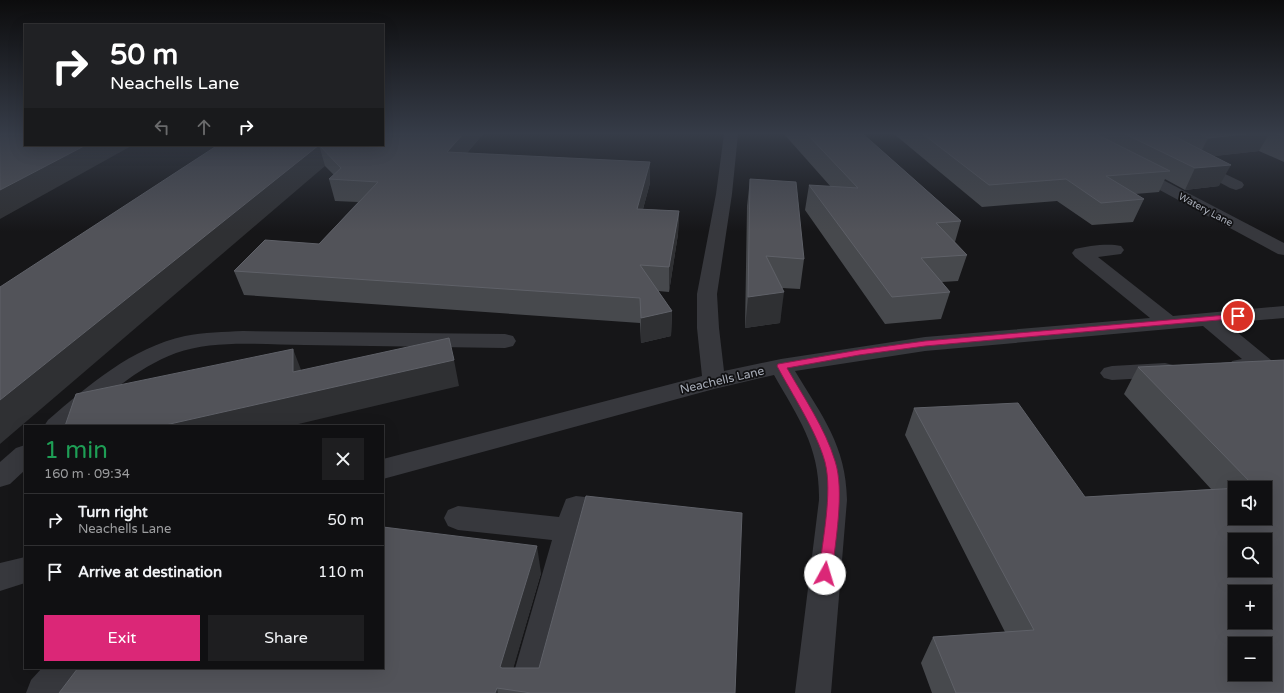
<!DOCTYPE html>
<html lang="en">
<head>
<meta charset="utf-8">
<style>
  :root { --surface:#101012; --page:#1e1e20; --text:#f1f3f6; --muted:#9c9d9f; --line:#303032; --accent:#db2777 }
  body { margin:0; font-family:"Varela Round",sans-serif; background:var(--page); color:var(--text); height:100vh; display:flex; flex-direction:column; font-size:15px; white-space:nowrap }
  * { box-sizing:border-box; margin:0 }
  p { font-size:13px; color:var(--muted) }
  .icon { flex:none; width:22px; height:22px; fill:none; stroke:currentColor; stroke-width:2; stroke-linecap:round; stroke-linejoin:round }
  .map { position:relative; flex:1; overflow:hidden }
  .side { position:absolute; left:24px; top:425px; width:360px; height:244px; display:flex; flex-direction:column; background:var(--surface); border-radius:0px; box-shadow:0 4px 16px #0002,0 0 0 1px var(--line) }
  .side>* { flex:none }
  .guide { position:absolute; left:24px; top:24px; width:360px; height:122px; border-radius:0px; box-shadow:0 4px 16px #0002,0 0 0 1px var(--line); background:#202124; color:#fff; overflow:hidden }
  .tools { position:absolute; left:1228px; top:481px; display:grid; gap:8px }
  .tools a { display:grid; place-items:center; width:44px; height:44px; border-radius:0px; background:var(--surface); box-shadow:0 4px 16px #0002,0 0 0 1px var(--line); font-size:20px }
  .pin { position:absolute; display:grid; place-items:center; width:34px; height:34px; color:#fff; margin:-17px; border:2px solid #fff; border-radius:50%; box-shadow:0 1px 4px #0007 }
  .me { position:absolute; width:44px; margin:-22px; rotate:6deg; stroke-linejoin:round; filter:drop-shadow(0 0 3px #0008) }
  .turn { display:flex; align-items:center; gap:14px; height:84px; padding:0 20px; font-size:18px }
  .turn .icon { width:52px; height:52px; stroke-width:2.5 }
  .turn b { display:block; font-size:28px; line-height:34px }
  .lanes { display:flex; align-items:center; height:38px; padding:0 20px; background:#0003; justify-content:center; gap:20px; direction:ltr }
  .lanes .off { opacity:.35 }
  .round { display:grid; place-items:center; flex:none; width:42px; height:42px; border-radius:0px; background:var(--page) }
  .headline { display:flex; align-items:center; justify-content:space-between; height:68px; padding:0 20px }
  h1 { font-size:24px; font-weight:600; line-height:30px; color:#1e9e55 }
  .cta { display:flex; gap:8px; margin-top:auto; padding:8px 20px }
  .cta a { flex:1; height:46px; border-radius:0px; background:var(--accent); color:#fff; font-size:16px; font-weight:600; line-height:46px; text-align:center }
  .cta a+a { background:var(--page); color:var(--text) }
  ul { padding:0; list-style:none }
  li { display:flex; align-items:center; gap:12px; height:52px; padding:0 20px; border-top:1px solid var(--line) }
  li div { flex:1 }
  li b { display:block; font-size:15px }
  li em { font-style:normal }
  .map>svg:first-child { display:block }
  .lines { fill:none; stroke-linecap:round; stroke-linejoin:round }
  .minor { fill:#37383d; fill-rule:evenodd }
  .wall { fill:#47494d }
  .shaded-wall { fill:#2f3033 }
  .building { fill:#525359; stroke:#5f6168; fill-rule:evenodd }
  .route { fill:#db2777; stroke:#8e194d }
  .labels { text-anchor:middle; stroke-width:3.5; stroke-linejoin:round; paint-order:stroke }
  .far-street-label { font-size:10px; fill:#a8adb8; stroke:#111113 }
  .street-label { font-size:12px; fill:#a8adb8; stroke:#111113 }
</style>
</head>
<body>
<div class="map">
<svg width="1284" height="693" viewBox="0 0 1284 693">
  <rect width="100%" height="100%" fill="#161618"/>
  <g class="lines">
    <!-- minor -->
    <g class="minor">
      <path d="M724,134H738L732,194L717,294L719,328L724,371L781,359L925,337L1150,318L1075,257L1072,253L1075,249C1088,246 1108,243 1121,246L1124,250L1121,254L1098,257L1173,316L1284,306V318L1226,323L1271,360L1274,365L1271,370C1259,373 1244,374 1232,371L1229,366L1232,361L1242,359L1203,326L925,351L795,371C822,416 846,445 847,500L831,693H795L819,500C820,447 799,419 774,375L714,389L383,479V459L702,376L697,328V294L716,194Z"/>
      <polygon points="1198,161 1242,182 1244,185 1242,188 1236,190 1230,188 1193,168 1191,165 1193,162"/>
      <polygon points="1137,167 1142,169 1284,243 1284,255 1278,254 1132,175 1129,172 1132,169"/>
      <path d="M243,331L505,334L513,336L516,341L513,346L505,348C438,347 372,346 305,345C265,345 215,339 176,353C136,368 103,398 73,426H44L48,420C89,385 131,348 185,336C204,332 224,332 243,331Z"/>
      <polygon points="1165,363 1173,365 1176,370 1173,375 1165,377 1112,380 1104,378 1100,373 1104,368 1112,366"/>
      <polygon points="25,445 25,470 10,484 0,487 0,462 16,448"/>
      <polygon points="576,496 612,500 622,503 626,511 622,519 612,522 587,519 544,693 508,693 552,540 458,530 448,526 444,518 448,510 458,506 559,517 566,499"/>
      <polygon points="25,557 25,583 0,591 0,563"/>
      <polygon points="42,668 81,668 76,680 66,693 26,693 31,680"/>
    </g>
  </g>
  <!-- wall -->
  <g class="wall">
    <polygon points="483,134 467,153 650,183 643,209 679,211 678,234 669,292 658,291 672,311 671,336 641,343 640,323 244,295 234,271 319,244 358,202 335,201 329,179 334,175 325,166 218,145"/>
    <polygon points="784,134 863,134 961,221 955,242 967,255 958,281 942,282 950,292 941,319 885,324 805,210 809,185 831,187"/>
    <polygon points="894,134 1284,134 1284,162 1259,151 1214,156 1219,186 1185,190 1165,179 1159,192 1135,194 1144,199 1133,222 1092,225 1057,201 982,207"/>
    <polygon points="750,179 804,259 800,289 782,288 780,323 745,328 747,206"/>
    <polygon points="1284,360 1284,693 932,693 921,663 933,637 1005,632 905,435 914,408 1085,497 1211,489 1124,394 1138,367"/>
    <polygon points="541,573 513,668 735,693 59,693 383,668"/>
  </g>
  <!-- shaded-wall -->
  <g class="shaded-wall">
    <polygon points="463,134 483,134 451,172 447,152"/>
    <polygon points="1246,134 1269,134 1259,151 1198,158 1208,138"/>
    <polygon points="86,145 133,145 0,219 0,190"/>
    <polygon points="319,145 325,166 0,444 0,400"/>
    <polygon points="650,162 650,183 637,231 637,209"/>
    <polygon points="1231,165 1219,186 1185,190 1195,168"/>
    <polygon points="679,211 678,234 669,292 669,267"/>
    <polygon points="784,292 780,323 745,328 748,297"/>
    <polygon points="672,311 671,336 641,343 641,318"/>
    <polygon points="293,349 303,375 454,360 459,386 290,426 161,426 293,372"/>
    <polygon points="537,546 541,573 507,690 500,667"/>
    <polygon points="497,688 498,693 495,693"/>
  </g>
  <!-- building -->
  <g class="building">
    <polygon points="0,134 25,134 25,145 86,145 0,190"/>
    <polygon points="383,134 463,134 447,152 650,162 637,209 679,211 669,267 640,265 672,311 641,318 640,298 234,271 265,240 319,244 378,182 329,179 341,168 319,145 0,400 0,287 218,145 383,145"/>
    <polygon points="807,134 863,134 961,221 936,223 967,255 921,258 950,292 892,297 809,185 858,188"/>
    <polygon points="923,134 1096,134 1170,171 1106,176 1144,199 1101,203 1066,179 989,185"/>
    <polygon points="1125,134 1170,134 1231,165 1195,168"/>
    <polygon points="1200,134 1246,134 1208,138"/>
    <polygon points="1277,134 1284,134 1284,137"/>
    <polygon points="750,179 796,182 804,259 766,256 784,292 748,297"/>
    <polygon points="449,338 454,360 161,426 65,426 76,394 293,349 293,372"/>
    <path d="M1284,360V693H956L933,637L1034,630L914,408L1018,403L1085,497L1255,487L1138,367ZM1235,488H1265V518H1235ZM1235,540H1265V570H1235ZM1235,592H1265V622H1235ZM1235,644H1265V674H1235Z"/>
    <polygon points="586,496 742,513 735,693 531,693 497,688 495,693 59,693 78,668 383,668 383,527 537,546 500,667 502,668 539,668"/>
  </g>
  <!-- sky -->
  <linearGradient id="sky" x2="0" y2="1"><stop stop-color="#0c0c0d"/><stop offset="0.58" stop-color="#363c48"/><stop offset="1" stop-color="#363c48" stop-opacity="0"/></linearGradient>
  <rect width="1284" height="231" fill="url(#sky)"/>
  <!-- route -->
  <path class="route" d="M1238,314H1241L1243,316L1241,318L925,346L859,355L787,368C804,398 825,428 835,461C845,491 835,542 832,574L830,578L825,580L821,578L819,574C822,541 833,493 825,462C817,432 792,394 777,366L778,364L859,350L925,341Z"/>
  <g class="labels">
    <!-- far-street labels -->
    <g class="far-street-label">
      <text transform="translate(1206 209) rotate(28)" y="4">Watery Lane</text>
    </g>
    <!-- street labels -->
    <g class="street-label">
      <text transform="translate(722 380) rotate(-13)" y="4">Neachells Lane</text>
    </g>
  </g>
</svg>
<div class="tools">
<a><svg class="icon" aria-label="sound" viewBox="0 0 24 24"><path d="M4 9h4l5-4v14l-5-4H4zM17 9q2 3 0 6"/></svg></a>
<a><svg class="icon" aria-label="search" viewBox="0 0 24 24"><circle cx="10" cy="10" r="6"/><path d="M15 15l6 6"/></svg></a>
<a>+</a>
<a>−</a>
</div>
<div class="pin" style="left:1238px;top:316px;background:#d93025"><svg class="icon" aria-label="arrive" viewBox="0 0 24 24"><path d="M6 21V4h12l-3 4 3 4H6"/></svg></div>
<svg class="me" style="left:825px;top:574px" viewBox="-20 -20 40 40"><circle r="19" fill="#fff"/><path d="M0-13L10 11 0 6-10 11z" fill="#db2777"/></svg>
<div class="guide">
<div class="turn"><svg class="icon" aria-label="right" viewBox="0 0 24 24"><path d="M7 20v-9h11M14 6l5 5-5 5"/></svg><div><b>50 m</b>Neachells Lane</div></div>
<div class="lanes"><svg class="icon off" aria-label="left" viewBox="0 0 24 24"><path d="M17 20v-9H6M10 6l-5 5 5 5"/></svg><svg class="icon off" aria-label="ahead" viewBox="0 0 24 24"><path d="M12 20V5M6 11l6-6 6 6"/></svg><svg class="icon" aria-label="right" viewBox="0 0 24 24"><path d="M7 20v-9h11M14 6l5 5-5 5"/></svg></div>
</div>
<section class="side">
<div class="headline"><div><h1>1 min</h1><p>160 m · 09:34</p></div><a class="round"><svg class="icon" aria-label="close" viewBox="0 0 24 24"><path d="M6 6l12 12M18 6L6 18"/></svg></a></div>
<ul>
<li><svg class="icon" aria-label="right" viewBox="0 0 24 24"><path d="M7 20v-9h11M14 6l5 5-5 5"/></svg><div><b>Turn right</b><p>Neachells Lane</p></div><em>50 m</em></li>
<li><svg class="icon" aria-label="arrive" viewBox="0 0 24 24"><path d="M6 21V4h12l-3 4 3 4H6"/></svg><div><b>Arrive at destination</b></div><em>110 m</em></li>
</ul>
<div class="cta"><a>Exit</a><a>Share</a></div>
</section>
</div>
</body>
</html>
